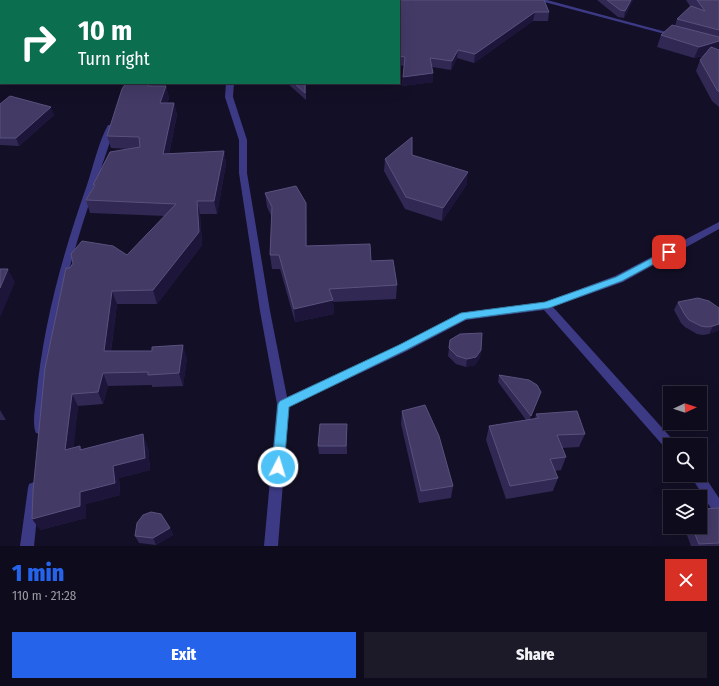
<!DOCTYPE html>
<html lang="en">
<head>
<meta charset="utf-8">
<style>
  :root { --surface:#0e0b1c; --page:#1c1929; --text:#f1f3f6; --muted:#9b9ba3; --line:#2e2b3b; --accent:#2563eb }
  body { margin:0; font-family:"Fira Sans Condensed",sans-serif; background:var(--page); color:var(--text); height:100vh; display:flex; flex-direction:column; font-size:15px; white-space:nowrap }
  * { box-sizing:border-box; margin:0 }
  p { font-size:13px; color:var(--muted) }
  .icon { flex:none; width:22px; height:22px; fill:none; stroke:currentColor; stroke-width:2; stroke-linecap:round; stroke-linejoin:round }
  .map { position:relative; height:546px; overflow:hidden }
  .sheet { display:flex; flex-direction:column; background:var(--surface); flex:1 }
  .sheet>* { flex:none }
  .hud { position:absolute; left:0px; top:0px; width:400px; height:84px; box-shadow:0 4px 16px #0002,0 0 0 1px var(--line); background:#0b6e4f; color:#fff; overflow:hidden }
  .needle { width:26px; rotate:87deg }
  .controls { position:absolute; left:663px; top:386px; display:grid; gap:8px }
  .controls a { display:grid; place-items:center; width:44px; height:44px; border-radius:0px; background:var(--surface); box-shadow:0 4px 16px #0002,0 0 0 1px var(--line); font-size:20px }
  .pin { position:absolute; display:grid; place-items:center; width:34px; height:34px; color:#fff; margin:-17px; border-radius:8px; box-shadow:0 2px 6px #0006 }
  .me { position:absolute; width:44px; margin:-22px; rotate:5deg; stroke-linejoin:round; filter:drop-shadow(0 0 3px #0008) }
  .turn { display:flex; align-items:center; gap:14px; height:84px; padding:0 12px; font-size:18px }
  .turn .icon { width:52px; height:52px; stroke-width:2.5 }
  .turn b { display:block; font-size:28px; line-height:34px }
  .round { display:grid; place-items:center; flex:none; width:42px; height:42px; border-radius:0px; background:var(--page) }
  .summary { display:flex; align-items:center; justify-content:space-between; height:68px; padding:0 12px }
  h1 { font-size:24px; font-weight:800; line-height:30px; color:var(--accent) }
  .cta { display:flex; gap:8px; margin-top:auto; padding:8px 12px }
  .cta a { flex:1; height:46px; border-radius:0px; background:var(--accent); color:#fff; font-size:16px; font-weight:800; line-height:46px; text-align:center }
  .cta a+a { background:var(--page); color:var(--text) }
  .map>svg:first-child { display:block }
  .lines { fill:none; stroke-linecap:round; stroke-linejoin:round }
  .street { fill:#3d3a85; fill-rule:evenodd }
  .wall { fill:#312854 }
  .shaded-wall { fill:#1d163a }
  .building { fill:#433a66; stroke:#5a527e }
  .route { fill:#4fc3f7; stroke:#337fa1 }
</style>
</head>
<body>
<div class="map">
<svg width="719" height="546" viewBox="0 0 719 546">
  <rect width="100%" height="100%" fill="#130f26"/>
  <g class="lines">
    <!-- street -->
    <g class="street">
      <rect x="182" y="0" width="6" height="1"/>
      <polygon points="537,0 547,0 681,36 676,37"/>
      <polygon points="226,83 234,83 233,97 247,140 247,173 270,311 287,397 399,345 460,313 545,302 615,276 719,222 719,229 623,282 553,307 674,441 676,445 670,445 670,450 666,449 544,310 466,320 407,351 289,407 278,546 264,546 277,404 260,311 239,173 239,140 225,97"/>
      <path d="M108,125H111L115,127C95,187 73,246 60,308C52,348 49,388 46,429L44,433L40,434L36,433C32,424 35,409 36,400C43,325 62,256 87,185C93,167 99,141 108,125Z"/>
      <polygon points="701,471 719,498 719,515 714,513 690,475 700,475"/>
      <polygon points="34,482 39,484 40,488 34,546 20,546 28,488 29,484"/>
    </g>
  </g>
  <!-- wall -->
  <g class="wall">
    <polygon points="597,0 633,0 624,18 618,17"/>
    <polygon points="686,0 719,0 719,107 712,101 696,71 700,60 704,56 694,58 657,47 661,35 675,26 677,19 690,6"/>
    <polygon points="399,1 549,12 548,21 533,21 474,63 457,58 451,70 432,67 433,73 433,82 402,86 404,66 399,65"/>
    <rect x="0" y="16" width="1" height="38"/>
    <polygon points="126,83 151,83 152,86 166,86 169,98 167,103 174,103 177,115 169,154 224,151 226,164 217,214 200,214 202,245 157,304 117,304 111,351 187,358 183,386 152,387 152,385 108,386 103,404 78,406 73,448 80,446 82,450 148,447 150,470 119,478 120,495 86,504 86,518 40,530 70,268 127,255 165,216 90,213 86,200 93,188 93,185 129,149 111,148 107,136"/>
    <polygon points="287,83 306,83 306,100"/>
    <polygon points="0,104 54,115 19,146 0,145"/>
    <polygon points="412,155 467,184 442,221 405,209 384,171 385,159"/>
    <polygon points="265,193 306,203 307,246 371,261 397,285 396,299 333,302 334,314 295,322 280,269 272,269 270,255 272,217 267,207"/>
    <polygon points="678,302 719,308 719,330 709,334 703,335 697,334 685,327 681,323 674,310"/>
    <polygon points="450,340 481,350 480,357 475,365 466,367 456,364 448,356"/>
    <polygon points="499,375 541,392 530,419 535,419 536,414 585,434 579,447 562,448 566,457 561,470 555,471 558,478 553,491 506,499 486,440 489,426 526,420 498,382"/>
    <polygon points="0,410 6,420 0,420"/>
    <polygon points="402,411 453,486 451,498 419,503 401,424"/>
    <polygon points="347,431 347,454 319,454 318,446"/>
    <polygon points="719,508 719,546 691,546 684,527 700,527"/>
    <polygon points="170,528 173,535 156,545 139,543 135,536"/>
  </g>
  <!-- shaded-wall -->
  <g class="shaded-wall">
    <polygon points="631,0 633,0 624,18 625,11"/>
    <polygon points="535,12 533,21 474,63 475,54"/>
    <polygon points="719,41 719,52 694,58 699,47"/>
    <polygon points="458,50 457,58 451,70 452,61"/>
    <polygon points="433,73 433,82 402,86 403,77"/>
    <polygon points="149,83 151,83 153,92 148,86"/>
    <polygon points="166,86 169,98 163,116 160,103"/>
    <polygon points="174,103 177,115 166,167 163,154"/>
    <polygon points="51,107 54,115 19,146 16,138"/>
    <polygon points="224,151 226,164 217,214 214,201"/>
    <polygon points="468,172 467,184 442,221 443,208"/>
    <polygon points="197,201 200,214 202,245 157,304 153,290"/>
    <polygon points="306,203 306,216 307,259 306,246"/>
    <polygon points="8,269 15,282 0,318 0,288"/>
    <polygon points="112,291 117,304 109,364 104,351"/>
    <polygon points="333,300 334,314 295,322 294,309"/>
    <polygon points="719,324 719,330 709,334 713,326"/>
    <polygon points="183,345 187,358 183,386 179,373"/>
    <polygon points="481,350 480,357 475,365 466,367 467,359"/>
    <polygon points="103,373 108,386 103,404 98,392"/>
    <polygon points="72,394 78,406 72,462 65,450"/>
    <polygon points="143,434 148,447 150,470 119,478 120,495 86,504 86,518 40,530 32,519 80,492 113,466"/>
    <polygon points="170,528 173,535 156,545 153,538"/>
  </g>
  <!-- building -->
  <g class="building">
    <polygon points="78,0 139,0 139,1 77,1"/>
    <polygon points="394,0 544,0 549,12 535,12 475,54 458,50 452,61 430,58 433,73 403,77 405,57 399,56 399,15 401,15 399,14 399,1 390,1"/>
    <polygon points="607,0 631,0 625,11 620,10"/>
    <polygon points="697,0 719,0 719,30 677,19 691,6 705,11"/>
    <rect x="0" y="16" width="1" height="29"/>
    <polygon points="672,25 719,37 719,41 699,47 661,35"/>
    <polygon points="711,47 719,50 719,92 717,90 700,60"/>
    <polygon points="126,83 149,83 148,86 166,86 160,103 174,103 163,154 224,151 214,201 197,201 199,232 153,290 112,291 104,351 152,351 152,347 183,345 179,373 148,375 148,372 103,373 98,392 72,394 65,450 80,446 80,450 143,434 145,458 113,466 115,483 80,492 80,506 32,519 33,491 45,368 66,268 70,268 73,263 71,254 82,241 113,246 127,255 176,204 86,200 95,185 93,185 110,152 140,147 139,137 107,136 122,89"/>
    <polygon points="294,83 305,83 305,93"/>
    <polygon points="10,96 51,107 16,138 0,138 0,104"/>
    <polygon points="412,137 412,155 468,172 443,208 406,197 385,159"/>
    <polygon points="296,186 306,203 306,246 370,244 371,261 393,260 397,285 329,289 333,300 294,309 279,255 270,255 272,207 265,193"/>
    <polygon points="0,269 8,269 0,288"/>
    <polygon points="698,298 709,301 719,308 719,324 713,326 707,327 701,326 689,320 685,315 678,302"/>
    <polygon points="482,333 481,350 476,357 467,359 457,356 449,348 450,340 460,334"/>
    <polygon points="499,375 529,380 537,385 541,392 531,416"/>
    <polygon points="425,405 439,436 453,486 421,491 402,411"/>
    <polygon points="577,411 585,434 557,435 566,457 550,459 558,478 510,486 489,426 539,418 536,414"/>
    <polygon points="320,424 347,424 346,446 318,446"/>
    <polygon points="719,508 719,543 699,544 692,527 700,527 700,509"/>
    <polygon points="151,512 161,514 170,528 153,538 135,536 137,523 143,515"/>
  </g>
  <!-- route -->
  <polygon class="route" points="669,249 672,250 673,252 672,254 622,281 549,308 466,319 406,350 289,407 284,467 282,471 278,472 274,471 272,467 278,404 280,401 399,345 461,313 545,302 616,277"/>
</svg>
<div class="controls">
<a><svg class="needle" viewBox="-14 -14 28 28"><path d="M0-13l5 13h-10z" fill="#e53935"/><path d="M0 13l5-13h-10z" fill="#9b9ba3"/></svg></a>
<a><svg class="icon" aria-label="search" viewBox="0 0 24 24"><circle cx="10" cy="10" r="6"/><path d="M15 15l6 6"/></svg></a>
<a><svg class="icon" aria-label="layers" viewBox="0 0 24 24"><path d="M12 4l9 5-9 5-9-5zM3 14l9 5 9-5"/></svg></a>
</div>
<div class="pin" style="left:669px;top:252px;background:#d93025"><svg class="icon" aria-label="arrive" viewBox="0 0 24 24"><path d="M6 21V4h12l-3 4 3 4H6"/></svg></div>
<svg class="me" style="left:278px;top:467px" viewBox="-20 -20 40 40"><circle r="17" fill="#4fc3f7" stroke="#fff" stroke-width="3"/><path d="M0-11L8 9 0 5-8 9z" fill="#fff"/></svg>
<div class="hud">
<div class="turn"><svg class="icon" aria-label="right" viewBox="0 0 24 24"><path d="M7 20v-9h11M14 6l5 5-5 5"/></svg><div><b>10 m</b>Turn right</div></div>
</div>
</div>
<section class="sheet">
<div class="summary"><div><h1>1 min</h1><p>110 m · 21:28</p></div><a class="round" style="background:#d93025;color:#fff"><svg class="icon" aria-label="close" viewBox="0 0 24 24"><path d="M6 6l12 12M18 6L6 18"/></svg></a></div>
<div class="cta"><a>Exit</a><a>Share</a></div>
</section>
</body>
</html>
